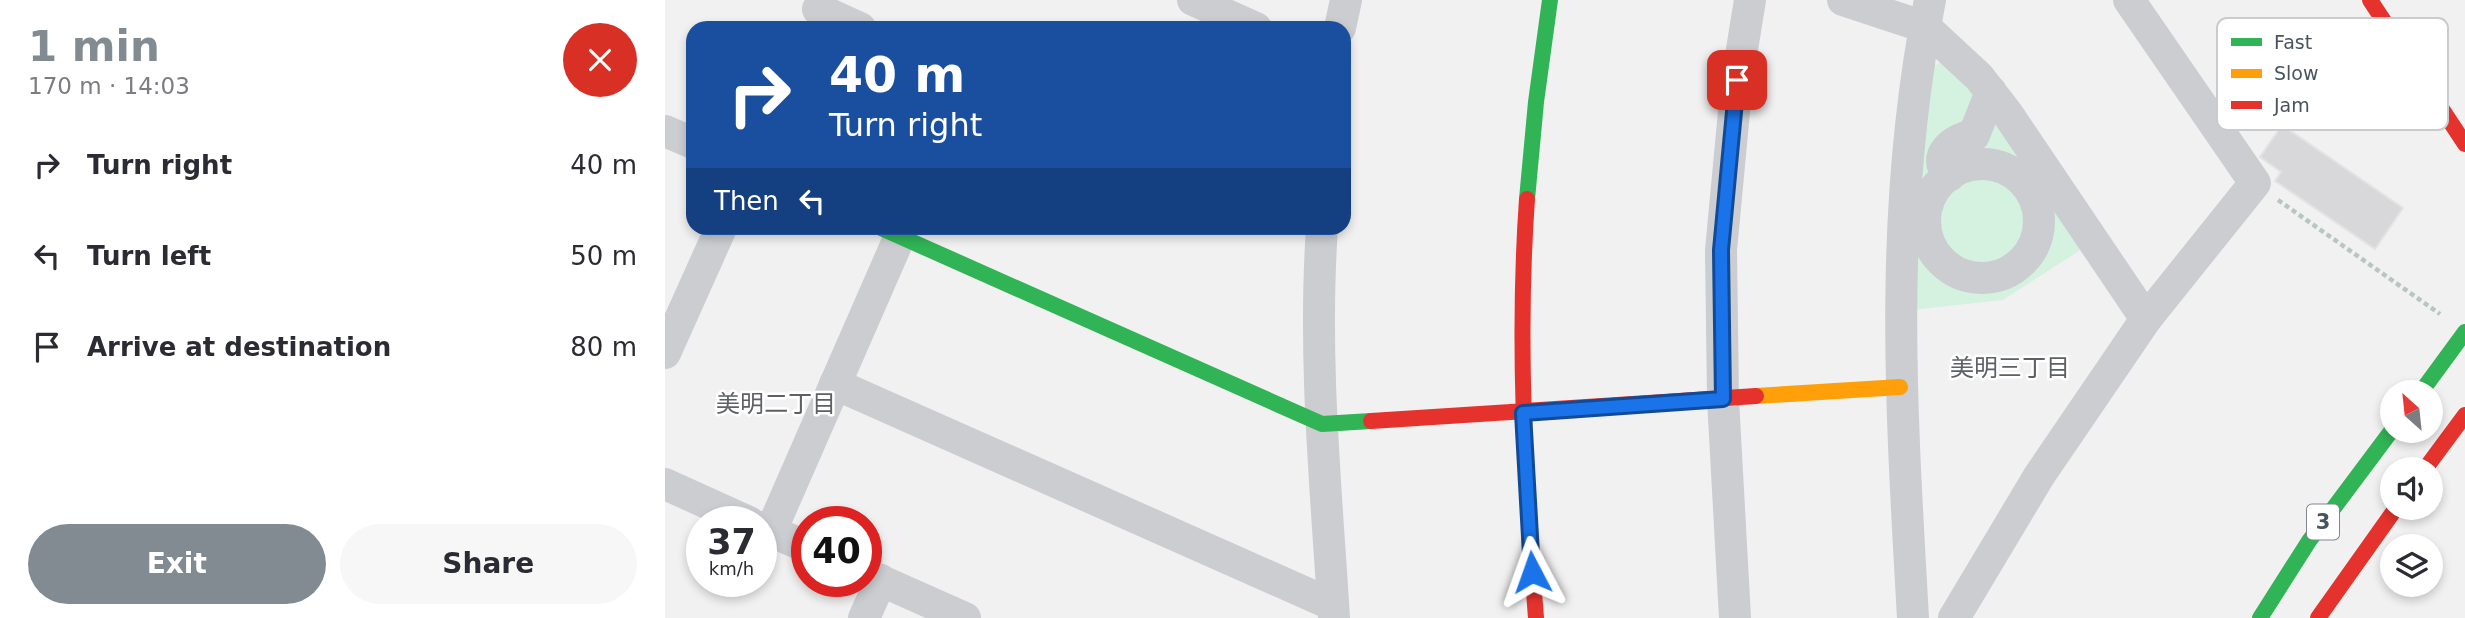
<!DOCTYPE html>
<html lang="en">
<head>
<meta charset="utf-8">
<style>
  :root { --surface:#fff; --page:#f7f7f7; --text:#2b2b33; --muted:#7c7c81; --accent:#838b92 }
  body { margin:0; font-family:"DejaVu Sans","Noto Sans JP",sans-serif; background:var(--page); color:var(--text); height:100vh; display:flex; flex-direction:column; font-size:26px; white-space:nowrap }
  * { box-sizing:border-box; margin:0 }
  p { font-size:23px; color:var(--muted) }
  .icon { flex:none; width:38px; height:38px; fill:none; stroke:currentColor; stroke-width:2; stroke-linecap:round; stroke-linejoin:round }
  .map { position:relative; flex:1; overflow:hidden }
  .panel { display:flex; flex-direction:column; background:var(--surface); width:665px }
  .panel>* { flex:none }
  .guide { position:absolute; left:21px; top:21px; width:665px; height:214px; border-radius:21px; box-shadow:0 4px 10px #0003; background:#1a4fa0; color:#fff; overflow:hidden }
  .needle { width:46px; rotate:333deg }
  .tools { position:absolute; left:1715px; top:380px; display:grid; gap:14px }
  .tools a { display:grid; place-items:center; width:63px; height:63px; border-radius:50%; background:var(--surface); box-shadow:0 4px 10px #0003; font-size:35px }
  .speed { position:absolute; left:21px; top:506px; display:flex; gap:14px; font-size:35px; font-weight:700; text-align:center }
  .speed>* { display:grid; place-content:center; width:91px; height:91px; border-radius:50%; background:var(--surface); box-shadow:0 4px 10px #0003; line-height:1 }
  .speed small { font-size:18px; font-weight:400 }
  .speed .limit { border:10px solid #d22; background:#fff; color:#111 }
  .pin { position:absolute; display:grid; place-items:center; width:60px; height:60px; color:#fff; margin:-30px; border-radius:14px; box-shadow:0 4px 10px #0006 }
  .me { position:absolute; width:77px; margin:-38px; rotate:356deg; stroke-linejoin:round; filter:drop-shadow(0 0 5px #0008) }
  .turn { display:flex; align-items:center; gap:24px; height:147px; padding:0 28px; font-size:32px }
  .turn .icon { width:91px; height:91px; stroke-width:2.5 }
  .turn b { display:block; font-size:49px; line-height:60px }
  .then { display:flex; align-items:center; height:66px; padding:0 28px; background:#0003; gap:14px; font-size:26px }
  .round { display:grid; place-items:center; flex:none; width:74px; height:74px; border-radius:37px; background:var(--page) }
  .summary { display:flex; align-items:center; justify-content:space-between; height:119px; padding:0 28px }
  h1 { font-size:42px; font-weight:600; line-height:52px; color:var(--accent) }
  .action { display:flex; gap:14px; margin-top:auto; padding:14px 28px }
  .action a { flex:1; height:80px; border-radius:42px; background:var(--accent); color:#fff; font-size:28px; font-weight:600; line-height:80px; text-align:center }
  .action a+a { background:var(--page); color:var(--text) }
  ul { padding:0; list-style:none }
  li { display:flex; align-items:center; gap:21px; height:91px; padding:0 28px }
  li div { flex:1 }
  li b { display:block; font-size:26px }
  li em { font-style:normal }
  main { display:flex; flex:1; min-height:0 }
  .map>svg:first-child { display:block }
  .green { fill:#d5f1e0 }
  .building { fill:#d8d8da; stroke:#e3e3e4; stroke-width:2 }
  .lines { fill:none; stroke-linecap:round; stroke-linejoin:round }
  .path { stroke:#b8c6c1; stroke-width:4.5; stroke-dasharray:5 3.5; stroke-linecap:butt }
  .street { stroke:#cbcdd0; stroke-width:32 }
  .fast { stroke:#30b455; stroke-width:16 }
  .slow { stroke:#ff9f0a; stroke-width:16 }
  .jam { stroke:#e5322d; stroke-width:16 }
  .route-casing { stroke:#114b97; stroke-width:18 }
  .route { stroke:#1a73e8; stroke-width:12 }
  .labels { text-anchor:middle; stroke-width:5; stroke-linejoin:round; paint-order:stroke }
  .shield { fill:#fff; stroke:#7e878f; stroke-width:2 }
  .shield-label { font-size:21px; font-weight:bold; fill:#47545f }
  .neighbourhood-label { font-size:24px; fill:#5d6166; stroke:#fff }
  .key { fill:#fff; stroke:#c8cccf; stroke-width:2 }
  .key-label { font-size:19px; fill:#47545f }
</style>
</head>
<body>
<main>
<section class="panel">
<div class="summary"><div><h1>1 min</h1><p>170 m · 14:03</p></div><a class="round" style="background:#d93025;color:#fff"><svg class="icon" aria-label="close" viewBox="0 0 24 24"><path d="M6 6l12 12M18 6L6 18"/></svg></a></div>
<ul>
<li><svg class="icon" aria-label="right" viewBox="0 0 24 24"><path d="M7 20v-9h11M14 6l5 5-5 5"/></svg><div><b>Turn right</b></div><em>40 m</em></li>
<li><svg class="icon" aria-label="left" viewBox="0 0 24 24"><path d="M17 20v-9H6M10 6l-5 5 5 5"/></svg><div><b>Turn left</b></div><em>50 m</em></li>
<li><svg class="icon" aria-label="arrive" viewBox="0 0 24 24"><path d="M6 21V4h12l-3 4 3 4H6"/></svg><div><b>Arrive at destination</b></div><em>80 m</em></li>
</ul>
<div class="action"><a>Exit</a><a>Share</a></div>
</section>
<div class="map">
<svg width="1800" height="618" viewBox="0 0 1800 618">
  <rect width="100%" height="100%" fill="#f2f1f1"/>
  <!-- green -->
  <polygon class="green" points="1279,60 1306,86 1417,249 1338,300 1246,310 1248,222 1267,67"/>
  <!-- building -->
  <polygon class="building" points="1617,125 1738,208 1710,249 1610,181 1616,172 1595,157"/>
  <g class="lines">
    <!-- path -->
    <polyline class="path" points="1613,200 1775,314"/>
    <!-- street -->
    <g class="street">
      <polyline points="528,0 591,28"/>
      <polyline points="1178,0 1260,27 1314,77 1342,113 1481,319"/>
      <polyline points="153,9 195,28"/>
      <polyline points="675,28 681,0"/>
      <polyline points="0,131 28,143"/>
      <circle cx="1317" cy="221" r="57"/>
      <path d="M1284,176C1265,155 1289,139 1309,135L1326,92"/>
      <path d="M657,228C648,357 661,488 669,618"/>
      <polyline points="0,353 56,228"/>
      <polyline points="170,384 668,605"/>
      <polyline points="0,484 84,522"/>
      <polyline points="96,527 142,547"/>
      <polyline points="106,531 235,236"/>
      <polyline points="201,574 300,618"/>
      <polyline points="199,618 216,580"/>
      <polyline points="1070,618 1058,399 1056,250 1072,80 1085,0"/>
      <path d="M1248,618C1236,406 1223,211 1265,0"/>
      <polyline points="1289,618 1374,476 1481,319 1590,183 1464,0"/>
    </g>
    <!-- fast -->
    <g class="fast">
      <polyline points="862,199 871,102 885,0"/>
      <polyline points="216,228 657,424 706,421"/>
      <polyline points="1756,392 1800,332"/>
      <polyline points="1595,618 1644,541 1727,430"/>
    </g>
    <!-- slow -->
    <polyline class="slow" points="1091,396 1235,387"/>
    <!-- jam -->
    <g class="jam">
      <polyline points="1705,0 1800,144"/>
      <path d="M862,199C852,339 860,478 871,618"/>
      <polyline points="706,421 1091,396"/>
      <polyline points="1760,469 1800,415"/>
      <polyline points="1653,618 1731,508"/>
    </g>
  </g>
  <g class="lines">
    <!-- route casing -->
    <g class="route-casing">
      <polyline id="route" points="867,572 858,413 1058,399 1056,250 1072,80"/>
    </g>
    <!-- route -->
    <use href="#route" class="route"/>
  </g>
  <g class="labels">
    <!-- shield labels -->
    <rect class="shield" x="1642" y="504.5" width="32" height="35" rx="5"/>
    <g class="shield-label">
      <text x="1658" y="529">3</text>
    </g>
    <!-- neighbourhood labels -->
    <g class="neighbourhood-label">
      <text x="1345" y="376">美明三丁目</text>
      <text x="111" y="412">美明二丁目</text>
    </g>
  </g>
  <!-- legend -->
  <rect x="1552" y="18" width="231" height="112" rx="10" class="key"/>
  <rect x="1566" y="38" width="31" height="8" fill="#30b455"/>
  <rect x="1566" y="69" width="31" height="9" fill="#ff9f0a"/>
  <rect x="1566" y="101" width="31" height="8" fill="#e5322d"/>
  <g class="key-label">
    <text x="1609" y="49">Fast</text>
    <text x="1609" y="80">Slow</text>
    <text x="1609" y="112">Jam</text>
  </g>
</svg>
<div class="tools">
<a><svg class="needle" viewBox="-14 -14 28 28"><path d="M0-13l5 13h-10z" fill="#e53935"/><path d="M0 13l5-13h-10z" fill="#7c7c81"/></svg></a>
<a><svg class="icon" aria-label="sound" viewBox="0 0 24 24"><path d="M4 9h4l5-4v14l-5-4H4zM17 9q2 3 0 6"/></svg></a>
<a><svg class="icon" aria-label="layers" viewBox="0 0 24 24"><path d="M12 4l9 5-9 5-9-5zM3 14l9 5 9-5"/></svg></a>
</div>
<div class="speed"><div>37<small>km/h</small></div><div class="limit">40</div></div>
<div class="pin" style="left:1072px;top:80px;background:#d93025"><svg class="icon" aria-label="arrive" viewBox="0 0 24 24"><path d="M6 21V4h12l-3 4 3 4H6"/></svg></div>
<svg class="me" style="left:867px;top:572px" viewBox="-20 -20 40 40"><path d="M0-17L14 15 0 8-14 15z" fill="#1a73e8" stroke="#fff" stroke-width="4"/></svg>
<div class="guide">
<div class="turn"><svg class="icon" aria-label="right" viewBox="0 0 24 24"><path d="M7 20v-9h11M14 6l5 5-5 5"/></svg><div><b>40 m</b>Turn right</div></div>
<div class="then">Then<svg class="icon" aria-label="left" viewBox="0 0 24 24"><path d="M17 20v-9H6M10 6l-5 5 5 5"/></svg></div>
</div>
</div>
</main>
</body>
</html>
